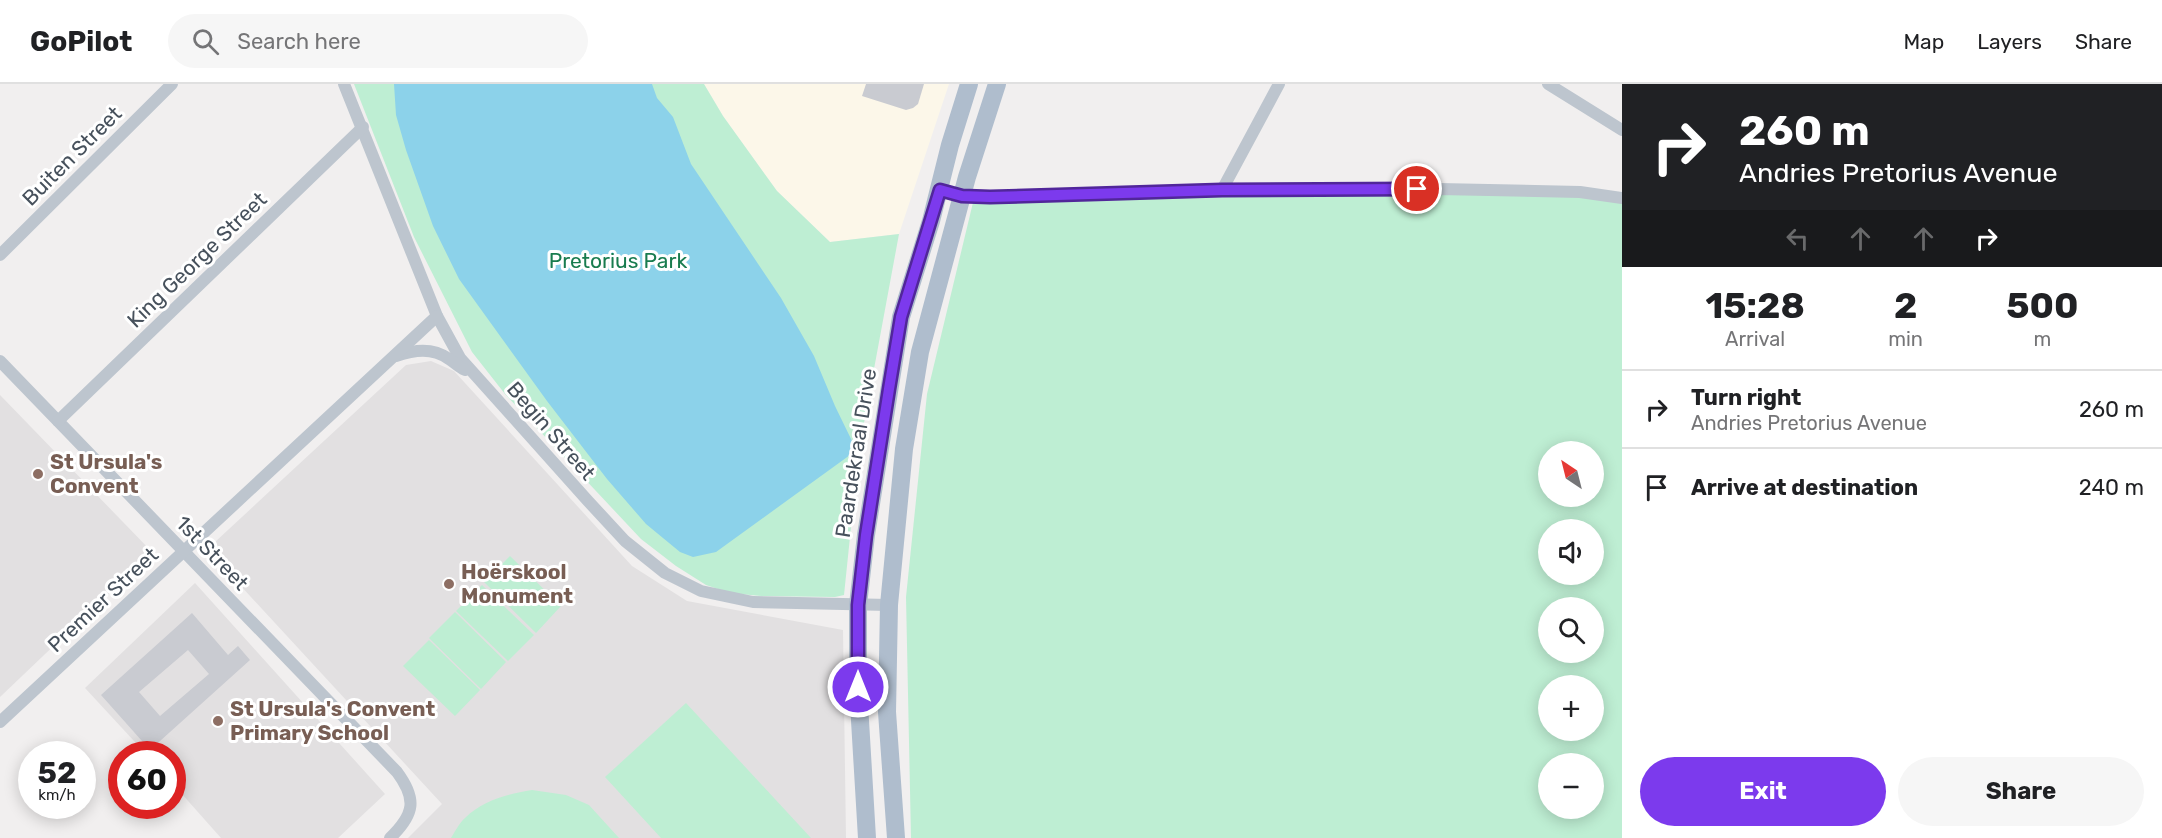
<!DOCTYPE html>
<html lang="en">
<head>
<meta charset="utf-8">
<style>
  :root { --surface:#fff; --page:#f6f6f6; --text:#202124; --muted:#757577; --line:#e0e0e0; --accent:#7c3aed }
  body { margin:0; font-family:Rubik,sans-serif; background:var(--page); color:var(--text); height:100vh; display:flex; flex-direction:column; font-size:22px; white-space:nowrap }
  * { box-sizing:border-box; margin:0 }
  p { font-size:20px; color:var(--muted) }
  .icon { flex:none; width:33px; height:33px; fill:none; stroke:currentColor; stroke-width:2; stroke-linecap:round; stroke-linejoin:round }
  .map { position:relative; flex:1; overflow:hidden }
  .drawer { display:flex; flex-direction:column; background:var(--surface); width:540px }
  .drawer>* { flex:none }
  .banner { background:#202124; color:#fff; overflow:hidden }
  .needle { width:39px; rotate:325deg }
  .buttons { position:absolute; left:1538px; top:357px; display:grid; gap:12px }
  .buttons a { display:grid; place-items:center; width:66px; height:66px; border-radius:50%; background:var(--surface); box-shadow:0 3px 15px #0003; font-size:30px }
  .speed { position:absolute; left:18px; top:657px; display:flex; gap:12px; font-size:30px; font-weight:700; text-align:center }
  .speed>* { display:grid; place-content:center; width:78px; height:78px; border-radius:50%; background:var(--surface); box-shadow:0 3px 15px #0003; line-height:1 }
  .speed small { font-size:15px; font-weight:400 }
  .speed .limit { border:9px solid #d22; background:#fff; color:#111 }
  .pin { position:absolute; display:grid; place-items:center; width:51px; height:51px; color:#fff; margin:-26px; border:3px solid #fff; border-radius:50%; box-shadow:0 2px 6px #0007 }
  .me { position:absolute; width:66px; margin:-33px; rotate:0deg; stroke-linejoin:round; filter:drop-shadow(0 0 4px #0008) }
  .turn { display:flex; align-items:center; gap:21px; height:126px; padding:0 18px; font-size:27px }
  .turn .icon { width:78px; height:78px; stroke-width:2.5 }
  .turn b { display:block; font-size:42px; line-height:51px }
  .lanes { display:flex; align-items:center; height:57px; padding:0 18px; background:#0003; justify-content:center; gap:30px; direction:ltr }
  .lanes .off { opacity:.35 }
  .eta { display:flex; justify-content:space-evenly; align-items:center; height:102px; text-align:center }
  .eta b { font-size:36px; font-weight:700; line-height:42px }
  .cta { display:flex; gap:12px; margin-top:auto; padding:12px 18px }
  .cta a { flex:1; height:69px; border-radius:36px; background:var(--accent); color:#fff; font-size:24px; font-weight:700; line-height:69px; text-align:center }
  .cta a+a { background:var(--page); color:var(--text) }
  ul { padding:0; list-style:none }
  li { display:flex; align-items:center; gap:18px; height:78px; padding:0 18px; border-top:2px solid var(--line) }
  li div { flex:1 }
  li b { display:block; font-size:22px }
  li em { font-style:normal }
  header { display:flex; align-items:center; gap:36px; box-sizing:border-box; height:84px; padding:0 30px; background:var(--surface); border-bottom:2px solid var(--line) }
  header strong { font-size:28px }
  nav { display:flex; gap:33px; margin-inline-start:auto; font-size:21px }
  .search { width:420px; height:54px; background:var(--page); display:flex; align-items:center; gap:15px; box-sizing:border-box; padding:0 21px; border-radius:33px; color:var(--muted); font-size:22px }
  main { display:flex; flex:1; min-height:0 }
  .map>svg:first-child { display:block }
  .commercial { fill:#fcf7e9 }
  .education { fill:#e2e0e1 }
  .green { fill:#beeed3; fill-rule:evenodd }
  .water { fill:#8cd2ea }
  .building { fill:#c9cbd1; fill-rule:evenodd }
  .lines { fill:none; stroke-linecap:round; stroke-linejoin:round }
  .street { stroke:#bdc5ce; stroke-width:12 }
  .primary { stroke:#afbdcd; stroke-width:18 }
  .route-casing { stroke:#51269a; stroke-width:15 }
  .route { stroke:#7c3aed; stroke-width:10 }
  .education-dot { fill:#8d6e63; stroke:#fff; stroke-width:2 }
  .labels { text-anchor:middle; stroke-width:6; stroke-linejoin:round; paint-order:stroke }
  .street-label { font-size:21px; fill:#47515c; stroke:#fff }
  .park-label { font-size:21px; fill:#197c4f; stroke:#fff }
  .education-label { font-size:21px; font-weight:bold; fill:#785e54; stroke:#fff; text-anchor:start }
</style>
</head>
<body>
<header>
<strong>GoPilot</strong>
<div class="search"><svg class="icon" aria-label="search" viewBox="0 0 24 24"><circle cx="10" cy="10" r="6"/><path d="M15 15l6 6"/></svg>Search here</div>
<nav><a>Map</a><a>Layers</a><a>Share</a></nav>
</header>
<main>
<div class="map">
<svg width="1622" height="754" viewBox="0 0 1622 754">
  <rect width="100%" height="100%" fill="#f1efef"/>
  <!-- commercial -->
  <polygon class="commercial" points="704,0 949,0 899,150 830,158 777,107 723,32"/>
  <!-- education -->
  <g class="education">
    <polygon points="431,277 454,287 632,482 687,517 843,546 846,754 408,754 442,720 215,474 215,458 406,281"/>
    <polygon points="0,311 152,468 0,613"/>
    <polygon points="195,499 385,710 338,754 221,754 173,700 172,670 146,670 85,604"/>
  </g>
  <!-- green -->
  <g class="green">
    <polygon points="354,0 704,0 723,32 777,107 830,158 899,150 859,366 844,511 835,513 761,512 730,509 706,501 676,482 641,455 505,310 472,268 414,153"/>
    <path d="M976,106L1590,111L1622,116V754H911L906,513L927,310ZM1548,368H1593V412H1548ZM1548,446H1593V490H1548ZM1548,524H1593V568H1548ZM1548,602H1593V646H1548ZM1548,680H1593V724H1548Z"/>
    <polygon points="510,472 561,522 536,549 484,498"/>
    <polygon points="482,501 534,551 508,577 456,527"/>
    <polygon points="455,528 506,578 481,605 429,554"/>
    <polygon points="429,556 480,606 455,632 403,582"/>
    <polygon points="686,619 811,754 661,754 605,693"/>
    <path d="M532,706L566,711L589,721L619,754H451C455,748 459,739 465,734C483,716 508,710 532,706Z"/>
  </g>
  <!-- water -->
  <polygon class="water" points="394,0 652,0 657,14 673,33 691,80 781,214 814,272 835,322 852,357 854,365 850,371 716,468 693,473 680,468 646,440 607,395 547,317 459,195 433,142 406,66 396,31"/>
  <!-- building -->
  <g class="building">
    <polygon points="866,0 924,0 918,20 913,24 906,26 862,12"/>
    <path d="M192,529L228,571L238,562L250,576L150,666L101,611ZM188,566L209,590L160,632L139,608Z"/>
  </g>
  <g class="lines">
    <!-- street -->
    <g class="street">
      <polyline points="344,0 437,232 460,274 588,417 625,457 665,489 701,507 753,518 889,521"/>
      <polyline points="1548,0 1622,46"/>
      <polyline points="940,106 962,112 990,113 1222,106 1439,105 1580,108 1622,114"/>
      <polyline points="1222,106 1279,0"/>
      <polyline points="0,171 172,0"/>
      <path d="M396,272C414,266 432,263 449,275C455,279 459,283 465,286"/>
      <path d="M0,277L397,688C417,715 415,730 390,754"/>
      <polyline points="58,337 363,43"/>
      <polyline points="0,638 437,232"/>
    </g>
    <!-- primary -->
    <g class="primary">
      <polyline points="867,754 858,603 858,521 866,451 901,233 931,137 950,61 969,0"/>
      <polyline points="896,754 887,628 889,521 904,365 920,268 967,93 997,0"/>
    </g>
  </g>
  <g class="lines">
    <!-- route casing -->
    <g class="route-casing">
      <polyline id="route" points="858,603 858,521 866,451 889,305 901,233 940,106 962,112 990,113 1222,106 1417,105"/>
    </g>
    <!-- route -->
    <use href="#route" class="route"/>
  </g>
  <!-- markers -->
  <g class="education-dot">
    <circle cx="38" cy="390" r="6"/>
    <circle cx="449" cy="500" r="6"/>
    <circle cx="218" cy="637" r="6"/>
  </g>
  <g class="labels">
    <!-- street labels -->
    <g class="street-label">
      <text transform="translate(72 72) rotate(-45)" y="7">Buiten Street</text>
      <text transform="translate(197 176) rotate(-44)" y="7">King George Street</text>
      <text transform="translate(551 347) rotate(49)" y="7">Begin Street</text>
      <text transform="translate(856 369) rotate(-81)" y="7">Paardekraal Drive</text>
      <text transform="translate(212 469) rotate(46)" y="7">1st Street</text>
      <text transform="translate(103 516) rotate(-43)" y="7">Premier Street</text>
    </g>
    <!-- park labels -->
    <g class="park-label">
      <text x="618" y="184">Pretorius Park</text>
    </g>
    <!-- education labels -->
    <g class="education-label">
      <text x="50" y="385">St Ursula's<tspan x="50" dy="24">Convent</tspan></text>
      <text x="461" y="495">Hoërskool<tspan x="461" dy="24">Monument</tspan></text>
      <text x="230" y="632">St Ursula's Convent<tspan x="230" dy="24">Primary School</tspan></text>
    </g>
  </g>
</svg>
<div class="buttons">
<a><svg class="needle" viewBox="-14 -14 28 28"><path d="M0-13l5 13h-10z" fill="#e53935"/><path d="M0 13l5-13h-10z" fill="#757577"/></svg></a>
<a><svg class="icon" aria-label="sound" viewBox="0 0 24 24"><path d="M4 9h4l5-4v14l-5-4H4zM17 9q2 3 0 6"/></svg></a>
<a><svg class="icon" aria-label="search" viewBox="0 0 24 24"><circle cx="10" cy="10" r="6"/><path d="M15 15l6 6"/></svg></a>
<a>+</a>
<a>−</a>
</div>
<div class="speed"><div>52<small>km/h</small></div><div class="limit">60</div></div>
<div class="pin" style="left:1417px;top:105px;background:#d93025"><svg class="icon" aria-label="arrive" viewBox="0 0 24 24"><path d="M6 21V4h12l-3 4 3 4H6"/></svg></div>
<svg class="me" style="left:858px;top:603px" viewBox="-20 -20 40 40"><circle r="17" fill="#7c3aed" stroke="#fff" stroke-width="3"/><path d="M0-11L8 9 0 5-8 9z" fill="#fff"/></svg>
</div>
<section class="drawer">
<div class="banner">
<div class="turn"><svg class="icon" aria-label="right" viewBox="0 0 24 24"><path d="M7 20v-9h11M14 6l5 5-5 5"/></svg><div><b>260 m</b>Andries Pretorius Avenue</div></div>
<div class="lanes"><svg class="icon off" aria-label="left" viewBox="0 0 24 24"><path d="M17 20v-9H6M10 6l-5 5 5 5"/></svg><svg class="icon off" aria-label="ahead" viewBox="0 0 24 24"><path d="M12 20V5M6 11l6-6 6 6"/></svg><svg class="icon off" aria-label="ahead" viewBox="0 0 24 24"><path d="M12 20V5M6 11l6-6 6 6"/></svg><svg class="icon" aria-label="right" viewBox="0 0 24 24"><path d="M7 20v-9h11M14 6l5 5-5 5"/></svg></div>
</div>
<div class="eta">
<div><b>15:28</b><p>Arrival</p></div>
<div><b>2</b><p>min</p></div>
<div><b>500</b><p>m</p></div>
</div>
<ul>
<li><svg class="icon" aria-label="right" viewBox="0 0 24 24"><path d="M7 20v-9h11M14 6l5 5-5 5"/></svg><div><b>Turn right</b><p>Andries Pretorius Avenue</p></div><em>260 m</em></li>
<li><svg class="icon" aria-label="arrive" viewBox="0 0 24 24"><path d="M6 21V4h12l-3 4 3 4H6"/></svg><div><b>Arrive at destination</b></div><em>240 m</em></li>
</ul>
<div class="cta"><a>Exit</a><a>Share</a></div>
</section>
</main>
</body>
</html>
